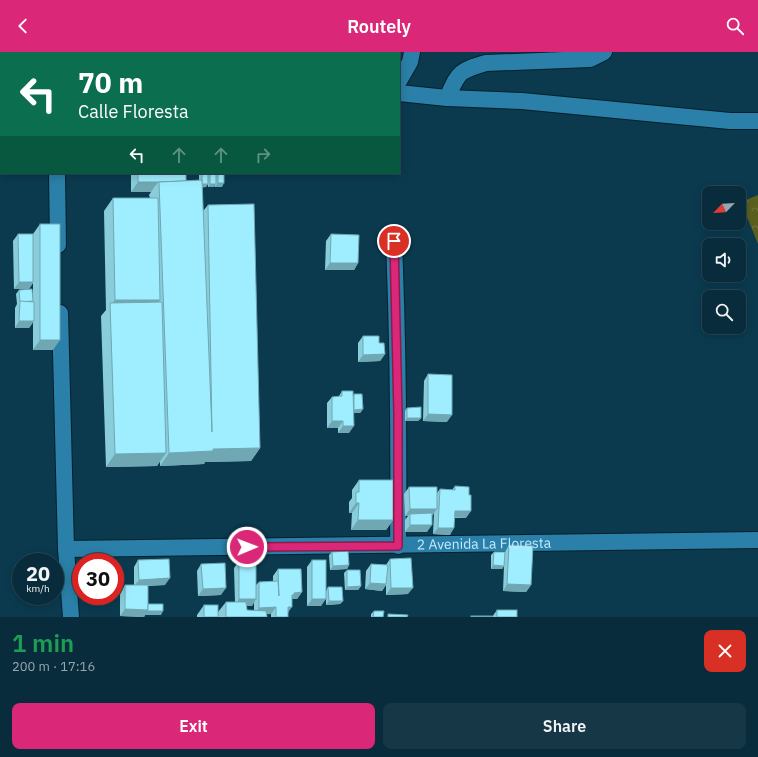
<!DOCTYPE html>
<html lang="en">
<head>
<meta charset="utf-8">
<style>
  :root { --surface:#082c3b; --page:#163846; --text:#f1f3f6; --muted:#98a7af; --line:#294855; --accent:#db2777 }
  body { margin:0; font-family:"IBM Plex Sans",sans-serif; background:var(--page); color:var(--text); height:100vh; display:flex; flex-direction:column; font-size:15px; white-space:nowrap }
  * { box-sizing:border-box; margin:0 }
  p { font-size:13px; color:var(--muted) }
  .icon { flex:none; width:22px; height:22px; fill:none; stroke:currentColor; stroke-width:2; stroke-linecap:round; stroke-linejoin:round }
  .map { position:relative; height:565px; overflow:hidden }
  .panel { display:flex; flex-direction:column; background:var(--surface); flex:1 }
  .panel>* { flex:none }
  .banner { position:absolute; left:0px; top:0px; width:400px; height:122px; box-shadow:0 2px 10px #0003,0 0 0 1px var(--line); background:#0b6e4f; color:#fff; overflow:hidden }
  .needle { width:26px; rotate:245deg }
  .fabs { position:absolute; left:702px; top:134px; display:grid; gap:8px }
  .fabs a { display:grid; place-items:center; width:44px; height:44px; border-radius:8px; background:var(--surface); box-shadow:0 2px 10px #0003,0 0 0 1px var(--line); font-size:20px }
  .speed { position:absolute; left:12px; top:501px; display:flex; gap:8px; font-size:20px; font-weight:700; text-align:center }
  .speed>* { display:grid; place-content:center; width:52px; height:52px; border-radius:50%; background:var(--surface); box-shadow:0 2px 10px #0003,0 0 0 1px var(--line); line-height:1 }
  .speed small { font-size:10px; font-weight:400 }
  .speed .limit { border:6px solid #d22; background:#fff; color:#111 }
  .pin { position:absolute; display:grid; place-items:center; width:34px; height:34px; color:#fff; margin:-17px; border:2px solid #fff; border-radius:50%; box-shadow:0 1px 4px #0007 }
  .me { position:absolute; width:44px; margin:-22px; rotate:89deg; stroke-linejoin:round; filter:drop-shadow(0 0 3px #0008) }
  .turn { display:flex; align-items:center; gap:14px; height:84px; padding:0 12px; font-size:18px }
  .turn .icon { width:52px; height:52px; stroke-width:2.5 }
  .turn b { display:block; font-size:28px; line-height:34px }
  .lanes { display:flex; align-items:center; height:38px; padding:0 12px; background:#0003; justify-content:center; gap:20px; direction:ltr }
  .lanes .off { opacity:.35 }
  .round { display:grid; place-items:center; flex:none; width:42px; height:42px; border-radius:8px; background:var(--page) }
  .summary { display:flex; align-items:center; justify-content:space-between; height:68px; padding:0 12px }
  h1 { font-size:24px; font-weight:600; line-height:30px; color:#1e9e55 }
  .action { display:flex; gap:8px; margin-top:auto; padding:8px 12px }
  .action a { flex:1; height:46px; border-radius:8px; background:var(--accent); color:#fff; font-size:16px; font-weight:600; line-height:46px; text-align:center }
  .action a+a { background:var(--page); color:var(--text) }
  header { display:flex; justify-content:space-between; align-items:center; height:52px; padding:0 12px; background:var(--accent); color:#fff; font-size:18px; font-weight:600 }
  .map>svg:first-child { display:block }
  .forest { fill:url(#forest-crowns) }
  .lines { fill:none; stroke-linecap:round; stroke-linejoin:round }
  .minor-casing { stroke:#05202c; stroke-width:18 }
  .minor { stroke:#2a80a8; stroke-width:16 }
  .wall { fill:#89cddb; fill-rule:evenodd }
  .shaded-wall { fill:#6fa7b2 }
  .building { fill:#9feeff; stroke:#6fa7b2 }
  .route-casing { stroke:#8e194d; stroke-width:10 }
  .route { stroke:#db2777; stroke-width:7 }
  .labels { text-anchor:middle; stroke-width:4; stroke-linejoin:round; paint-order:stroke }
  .street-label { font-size:14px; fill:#c2e9ff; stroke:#002030 }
</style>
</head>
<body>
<header><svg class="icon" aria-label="back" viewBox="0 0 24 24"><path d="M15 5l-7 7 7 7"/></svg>Routely<svg class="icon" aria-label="search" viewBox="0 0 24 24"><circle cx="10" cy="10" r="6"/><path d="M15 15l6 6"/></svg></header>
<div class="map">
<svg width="758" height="565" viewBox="0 0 758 565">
  <defs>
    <pattern id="forest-crowns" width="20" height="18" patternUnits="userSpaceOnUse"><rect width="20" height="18" fill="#5b5f1e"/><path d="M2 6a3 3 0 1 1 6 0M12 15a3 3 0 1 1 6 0" fill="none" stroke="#717640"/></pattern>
  </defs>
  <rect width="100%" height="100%" fill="#0b3a4f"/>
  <!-- forest -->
  <polygon class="forest" points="758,143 758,192 741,150"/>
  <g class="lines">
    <!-- minor casing -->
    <g class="minor-casing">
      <g id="minor">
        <polyline points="12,0 13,1"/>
        <polyline points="77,1 77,0"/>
        <polyline points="399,29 410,10 412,0"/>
        <polyline points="399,41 447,46 522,49 730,69 758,69"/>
        <path d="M447,46C459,20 458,19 486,11L590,7L604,0"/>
        <polyline points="57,121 58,193"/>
        <path d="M394,189C398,291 399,392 398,494"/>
        <polyline points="60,261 66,497 71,565"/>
        <path id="s1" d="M66,497L758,488"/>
      </g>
    </g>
    <!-- minor -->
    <use href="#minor" class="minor"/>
  </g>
  <!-- wall -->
  <g class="wall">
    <polygon points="131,121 186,121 186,129 199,128 199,121 224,121 222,135 215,135 215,133 214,135 208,135 208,132 206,135 202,135 203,159 208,153 260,396 251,409 205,410 204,412 160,414 160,409 157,414 106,415 101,264 106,258 104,159 113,146 150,146 149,143 151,140 131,140"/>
    <polygon points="40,172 53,298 33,298 33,270 29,276 15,276 15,256 17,252 16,242 19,238 33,246 33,231 29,237 14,237 13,189 18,182 33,182"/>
    <polygon points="331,182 358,211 354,218 325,218 326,189"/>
    <polygon points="363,284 379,291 385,302 380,309 358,310 358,291"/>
    <polygon points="428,322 447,370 423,369 424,329"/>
    <polygon points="342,339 353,343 363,357 360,361 354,361 349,381 338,381 338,376 327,376 327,351 332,345 339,344"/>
    <polygon points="407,356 421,366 418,369 405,369 405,359"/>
    <polygon points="359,428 393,468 386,478 351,478 352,461 349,461 349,450 352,446 352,438"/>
    <polygon points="455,434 466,466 455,466 450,483 433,482 434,461 432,464 427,480 405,480 405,468 408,464 405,464 404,442 409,435 437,441 440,437 452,438"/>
    <polygon points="509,493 531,533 526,540 503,539 504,514 502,517 491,517 491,503 494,500 505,500"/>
    <polygon points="332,500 349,513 347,517 330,518 329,503"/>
    <polygon points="390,507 408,542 386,543 386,533 382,539 365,537 366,519 371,512 386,513"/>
    <polygon points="138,508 165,533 148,534 148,552 161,563 145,563 144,565 120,564 120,540 125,533 134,533 134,515"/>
    <polygon points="312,508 326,539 328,535 343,549 340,552 326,553 326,542 321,554 307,554 307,515"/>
    <path d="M239,509L256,533L259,530L273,529V524L278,517L302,540L297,547H292L288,561V565H271V562H267V565H218V560L226,550H235L234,516ZM254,550V559L247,558V554H252Z"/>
    <polygon points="201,512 221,543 198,544 197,519"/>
    <polygon points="347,518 361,534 358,538 345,538 344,521"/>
    <polygon points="204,553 218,565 197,565 197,563"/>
    <polygon points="497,558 517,565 492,565"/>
    <polygon points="374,559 383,565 371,565 371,562"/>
  </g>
  <!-- shaded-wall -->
  <g class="shaded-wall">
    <rect x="0" y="58" width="1" height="6"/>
    <polygon points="138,130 158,130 151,140 131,140"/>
    <polygon points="218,131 224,131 222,135 215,135"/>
    <polygon points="202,132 208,132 206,135 200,136"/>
    <polygon points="210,132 216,132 214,135 208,135"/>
    <polygon points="330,211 358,211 354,218 325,218"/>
    <polygon points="19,230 33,230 29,237 14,237"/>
    <polygon points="115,248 160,248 151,261 110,254"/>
    <polygon points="19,269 34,269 29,276 15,276"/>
    <polygon points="40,288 60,288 53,298 33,298"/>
    <polygon points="385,302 380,309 358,310 363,303"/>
    <polygon points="363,357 360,361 352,361 354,358"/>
    <polygon points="428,362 452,363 447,370 423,369"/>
    <polygon points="407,366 421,366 418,369 405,369"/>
    <polygon points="332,369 343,369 338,376 327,376"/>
    <polygon points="343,374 354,374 349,381 338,381"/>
    <polygon points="260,396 251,409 205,410 204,412 160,414 169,401 213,397"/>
    <polygon points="166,401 157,414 106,415 115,402"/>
    <polygon points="356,451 359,451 352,461 349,461"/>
    <polygon points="410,457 437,457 432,464 410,462 408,464 405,464"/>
    <polygon points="455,459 471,459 466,466 450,465"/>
    <polygon points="358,468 393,468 386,478 351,478"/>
    <polygon points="410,473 432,473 427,480 405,480"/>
    <polygon points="438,476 454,476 450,483 433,482"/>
    <polygon points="349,513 347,517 330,518 333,514"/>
    <polygon points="493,513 504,514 502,517 491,517"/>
    <polygon points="170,526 165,533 134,534 139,528"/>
    <polygon points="370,531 386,532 382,539 365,537"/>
    <polygon points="507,532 531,533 526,540 503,539"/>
    <polygon points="361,534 358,538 345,538 347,535"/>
    <polygon points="226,536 221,543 198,544 203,537"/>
    <polygon points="391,536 413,536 408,542 386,543"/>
    <polygon points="302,540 297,547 290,547 287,550 294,541"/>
    <polygon points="239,547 256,547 252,554 235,554"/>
    <polygon points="312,547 326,547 321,554 307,554"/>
    <polygon points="329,549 343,549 340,552 326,553"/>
    <polygon points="276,555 271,562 254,563 259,556"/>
    <polygon points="288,555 292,555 287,562"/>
    <polygon points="125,557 148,558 163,559 161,563 145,563 144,565 120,564"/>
  </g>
  <!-- building -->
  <g class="building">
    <rect x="0" y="31" width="1" height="27"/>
    <polygon points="138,121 186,121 186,129 159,130 138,130"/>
    <rect x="202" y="121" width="6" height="11"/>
    <rect x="210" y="121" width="6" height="11"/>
    <rect x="218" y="121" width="6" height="10"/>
    <polygon points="202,128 212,380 208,153 254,152 260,396 213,397 213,399 169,401 159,130"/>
    <polygon points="113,146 158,146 160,248 115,248"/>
    <rect x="40" y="172" width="20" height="116"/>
    <polygon points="18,182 33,182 33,230 19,230"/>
    <polygon points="331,182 359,183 358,211 330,211"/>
    <polygon points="32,237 33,249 20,250 19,238"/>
    <polygon points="20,249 34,250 34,269 19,269"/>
    <polygon points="162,250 166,401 115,402 110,251"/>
    <polygon points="363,284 379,284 379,291 384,291 385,302 363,303"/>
    <polygon points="428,322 452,323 452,363 428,362"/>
    <polygon points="342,339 353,339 354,374 343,374 343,369 332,369 332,345 342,344"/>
    <polygon points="354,342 362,342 363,357 354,358"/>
    <polygon points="421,355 421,366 407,366 407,356"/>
    <polygon points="359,428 393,428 393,468 358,468 359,451 356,451 356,440 359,440"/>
    <polygon points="455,434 469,435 469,443 471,443 471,459 455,459 454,476 438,476 440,437 455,438"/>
    <polygon points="409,435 437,435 437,457 410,457"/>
    <polygon points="432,461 432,473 410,473 410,462"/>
    <polygon points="509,493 533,494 531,533 507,532"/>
    <polygon points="348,499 349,513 333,514 332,500"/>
    <polygon points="494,500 505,500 504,514 493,513"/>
    <polygon points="411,506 413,536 391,536 390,507"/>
    <polygon points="169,507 170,526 139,528 138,508"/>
    <rect x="312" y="508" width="14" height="39"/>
    <rect x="239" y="509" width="17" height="38"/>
    <polygon points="225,511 226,536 203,537 201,512"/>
    <polygon points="371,512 388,513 386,532 370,531"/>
    <polygon points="278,517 301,517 302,540 294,541 294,543 292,543 292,555 288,555 288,565 276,565 276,555 259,556 259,530 278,529 279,544"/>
    <polygon points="347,518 360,518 361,534 347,535"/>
    <polygon points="125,533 148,533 148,558 125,557"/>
    <polygon points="328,535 342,535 343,549 329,549"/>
    <polygon points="226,550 246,550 247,558 266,559 267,565 226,565"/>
    <polygon points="148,552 163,552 163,559 147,559 148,558"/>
    <rect x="204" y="553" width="14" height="12"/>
    <rect x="497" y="558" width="20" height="7"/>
    <polygon points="374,559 384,559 383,565 373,565"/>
    <polygon points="388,562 408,563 407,565 388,565"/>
    <rect x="471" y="564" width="21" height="1"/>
  </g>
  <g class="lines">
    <!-- route casing -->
    <g class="route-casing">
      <polyline id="route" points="247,495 398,494 398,361 394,189"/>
    </g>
    <!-- route -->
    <use href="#route" class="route"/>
  </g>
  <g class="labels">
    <!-- street labels -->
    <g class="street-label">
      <text dy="5" stroke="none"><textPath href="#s1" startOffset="418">2 Avenida La Floresta</textPath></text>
    </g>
  </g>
</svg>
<div class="fabs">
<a><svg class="needle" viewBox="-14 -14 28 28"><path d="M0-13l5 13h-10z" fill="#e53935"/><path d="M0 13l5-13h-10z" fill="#98a7af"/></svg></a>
<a><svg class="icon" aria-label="sound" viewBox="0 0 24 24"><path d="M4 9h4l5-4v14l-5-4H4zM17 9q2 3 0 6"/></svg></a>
<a><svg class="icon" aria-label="search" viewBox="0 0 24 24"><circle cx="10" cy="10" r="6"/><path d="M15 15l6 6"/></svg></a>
</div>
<div class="speed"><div>20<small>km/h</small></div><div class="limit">30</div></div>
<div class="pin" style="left:394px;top:189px;background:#d93025"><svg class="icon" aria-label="arrive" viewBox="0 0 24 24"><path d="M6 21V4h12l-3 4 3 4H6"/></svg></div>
<svg class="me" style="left:247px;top:495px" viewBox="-20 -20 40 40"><circle r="17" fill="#db2777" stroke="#fff" stroke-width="3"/><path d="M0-11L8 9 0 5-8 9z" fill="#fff"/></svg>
<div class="banner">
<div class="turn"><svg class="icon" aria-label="left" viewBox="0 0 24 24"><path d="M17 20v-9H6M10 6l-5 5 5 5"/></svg><div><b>70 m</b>Calle Floresta</div></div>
<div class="lanes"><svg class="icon" aria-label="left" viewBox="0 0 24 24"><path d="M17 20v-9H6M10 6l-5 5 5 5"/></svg><svg class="icon off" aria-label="ahead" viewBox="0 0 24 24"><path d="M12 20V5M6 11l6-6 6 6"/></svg><svg class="icon off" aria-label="ahead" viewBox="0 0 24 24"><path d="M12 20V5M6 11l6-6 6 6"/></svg><svg class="icon off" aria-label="right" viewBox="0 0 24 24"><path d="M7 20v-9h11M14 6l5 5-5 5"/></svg></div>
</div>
</div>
<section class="panel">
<div class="summary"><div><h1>1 min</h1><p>200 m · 17:16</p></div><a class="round" style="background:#d93025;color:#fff"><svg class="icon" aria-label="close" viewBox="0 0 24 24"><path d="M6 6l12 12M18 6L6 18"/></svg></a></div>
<div class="action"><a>Exit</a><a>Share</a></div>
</section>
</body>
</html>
